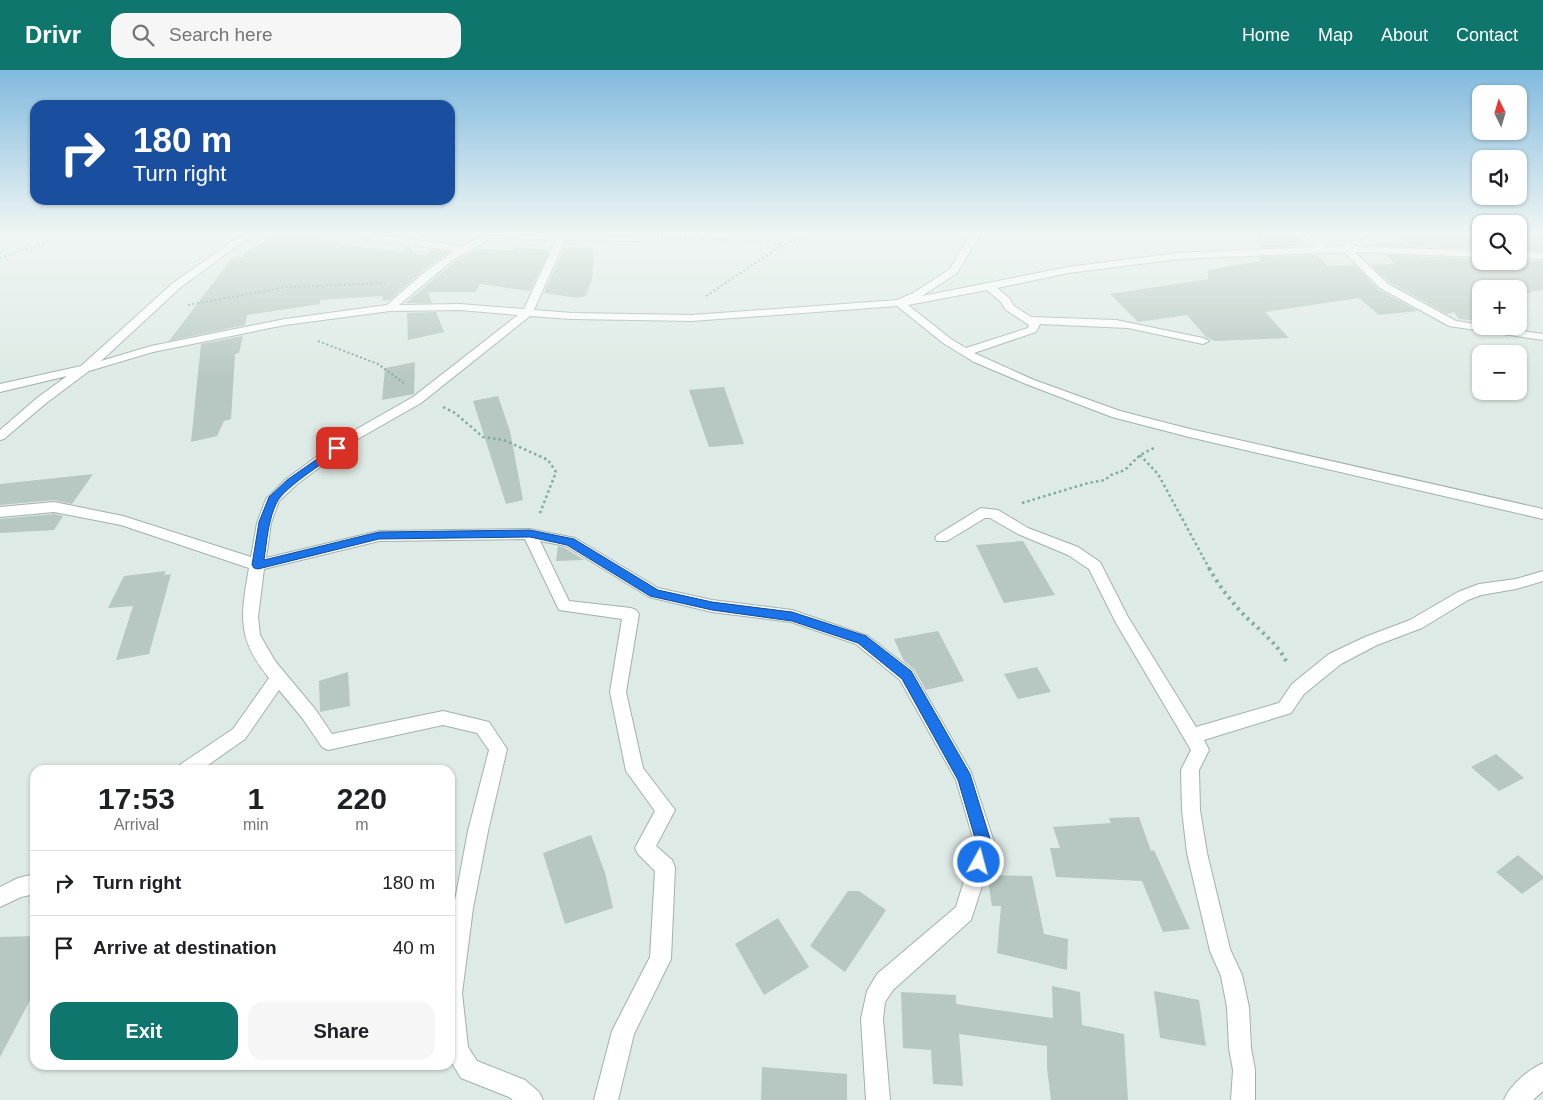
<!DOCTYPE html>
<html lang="en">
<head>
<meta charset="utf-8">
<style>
  :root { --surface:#fff; --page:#f6f6f6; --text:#202124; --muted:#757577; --line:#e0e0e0; --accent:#0f766e }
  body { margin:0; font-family:Helvetica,sans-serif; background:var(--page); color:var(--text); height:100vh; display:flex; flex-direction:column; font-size:19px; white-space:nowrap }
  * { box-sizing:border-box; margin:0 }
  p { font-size:16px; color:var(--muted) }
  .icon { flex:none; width:28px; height:28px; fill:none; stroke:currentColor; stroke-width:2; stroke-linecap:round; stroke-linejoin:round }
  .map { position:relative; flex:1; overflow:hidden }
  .drawer { position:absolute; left:30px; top:695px; width:425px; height:305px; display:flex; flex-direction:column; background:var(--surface); border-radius:15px; box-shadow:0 1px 4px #0004 }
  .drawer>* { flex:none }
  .banner { position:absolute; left:30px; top:30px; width:425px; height:105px; border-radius:15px; box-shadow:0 1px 4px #0004; background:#1a4fa0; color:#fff; overflow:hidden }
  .needle { width:32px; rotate:355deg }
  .controls { position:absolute; left:1472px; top:15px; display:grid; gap:10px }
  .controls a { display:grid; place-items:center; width:55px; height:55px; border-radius:10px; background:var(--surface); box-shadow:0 1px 4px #0004; font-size:25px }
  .pin { position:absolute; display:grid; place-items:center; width:42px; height:42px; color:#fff; margin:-21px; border-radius:10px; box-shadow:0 2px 8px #0006 }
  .me { position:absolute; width:55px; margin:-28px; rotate:7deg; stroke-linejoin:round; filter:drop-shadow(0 0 4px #0008) }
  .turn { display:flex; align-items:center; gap:18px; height:105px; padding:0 20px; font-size:22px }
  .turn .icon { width:65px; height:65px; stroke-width:2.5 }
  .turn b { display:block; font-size:35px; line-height:42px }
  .eta { display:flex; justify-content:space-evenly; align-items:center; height:85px; text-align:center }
  .eta b { font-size:30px; font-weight:700; line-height:35px }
  .primary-button { display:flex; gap:10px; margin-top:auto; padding:10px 20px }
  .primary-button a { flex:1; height:58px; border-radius:15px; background:var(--accent); color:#fff; font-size:20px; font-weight:700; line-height:58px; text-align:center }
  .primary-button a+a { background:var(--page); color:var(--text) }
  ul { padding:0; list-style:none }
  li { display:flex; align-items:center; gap:15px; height:65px; padding:0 20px; border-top:1px solid var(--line) }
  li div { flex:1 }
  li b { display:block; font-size:19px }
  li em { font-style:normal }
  header { display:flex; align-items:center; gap:30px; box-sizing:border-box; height:70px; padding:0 25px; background:var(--accent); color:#fff }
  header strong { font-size:24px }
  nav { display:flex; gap:28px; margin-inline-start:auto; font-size:18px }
  .search { width:350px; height:45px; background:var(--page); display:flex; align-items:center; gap:12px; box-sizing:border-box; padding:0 18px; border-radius:15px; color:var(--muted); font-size:19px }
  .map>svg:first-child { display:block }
  .building { fill:#b7c7c1 }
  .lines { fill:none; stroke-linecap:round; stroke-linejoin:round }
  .street-casing { stroke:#a1b1ac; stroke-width:2 }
  .path-far2 { stroke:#7fad9f; stroke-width:2; stroke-dasharray:2 2.5; stroke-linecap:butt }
  .path-far1 { stroke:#7fad9f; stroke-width:2.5; stroke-dasharray:2.5 3; stroke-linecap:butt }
  .path { stroke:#7fad9f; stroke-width:4; stroke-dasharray:2.5 4.5; stroke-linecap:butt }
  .street { fill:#fff; fill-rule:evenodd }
  .route { fill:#1a73e8; stroke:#114b97 }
</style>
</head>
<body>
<header>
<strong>Drivr</strong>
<div class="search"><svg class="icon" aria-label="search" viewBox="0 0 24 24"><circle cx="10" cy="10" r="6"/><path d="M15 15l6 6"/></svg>Search here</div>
<nav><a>Home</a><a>Map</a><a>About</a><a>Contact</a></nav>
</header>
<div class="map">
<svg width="1543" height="1030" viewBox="0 0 1543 1030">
  <rect width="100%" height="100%" fill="#deeae5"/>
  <!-- building -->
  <g class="building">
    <polygon points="275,165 327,165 321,169 343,172 340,174 405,182 404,176 410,177 413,184 427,185 430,180 449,182 420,203 390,230 382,231 383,226 320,230 320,234 247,245 245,255 169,271 232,188 243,187 246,181 251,180"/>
    <polygon points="1258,165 1296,165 1307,176 1259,178"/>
    <polygon points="1396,165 1481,165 1481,179 1377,175 1374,172 1403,172"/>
    <polygon points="1519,165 1543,165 1543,181 1519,180"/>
    <polygon points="514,177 550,180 530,221 480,214 476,222 428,222 432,233 406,233 454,192 476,179 512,180"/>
    <polygon points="565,177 593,178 591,182 594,182 592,209 586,226 577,228 544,223"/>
    <polygon points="1317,185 1328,196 1355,195 1379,220 1418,241 1379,245 1359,228 1265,242 1289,268 1214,271 1206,267 1187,245 1138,252 1110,224 1208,209 1208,200 1260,191 1260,187"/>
    <polygon points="1387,185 1481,189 1481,191 1543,191 1543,220 1532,221 1533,222 1519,226 1519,219 1481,219 1481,251 1459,249 1454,242 1447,244 1389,212 1371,195 1395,194"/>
    <polygon points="436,242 444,262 408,270 407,243"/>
    <polygon points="243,266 239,283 235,284 231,349 224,351 217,366 191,372 201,274"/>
    <polygon points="415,292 414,324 382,330 385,298"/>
    <polygon points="724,317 744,374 709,377 689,320"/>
    <polygon points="498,326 510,361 523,430 506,434 473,331"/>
    <polygon points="93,404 72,434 54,430 0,435 0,414"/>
    <polygon points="54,444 63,446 54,460 0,463 0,449"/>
    <polygon points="1023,471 1055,525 1004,533 976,475"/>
    <polygon points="558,476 565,478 584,490 556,491"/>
    <polygon points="166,501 164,505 171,504 149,584 116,590 133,536 108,538 124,506"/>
    <polygon points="938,561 964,611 926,620 914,599 904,591 894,569"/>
    <polygon points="1037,597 1051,622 1018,629 1004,604"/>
    <polygon points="348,602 350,636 320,642 319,611"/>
    <polygon points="1496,684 1524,708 1499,721 1471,697"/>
    <polygon points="1139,747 1151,781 1154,780 1190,859 1163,862 1142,811 1056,807 1050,778 1060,778 1053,757 1111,753 1109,748"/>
    <polygon points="591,765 605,803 613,838 565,854 543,783"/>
    <polygon points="1518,785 1543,806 1543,809 1522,824 1496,802"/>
    <polygon points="987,805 1032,806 1044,864 1068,869 1067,900 997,883 1001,836 992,836"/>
    <polygon points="848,821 859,821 886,840 845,902 810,876"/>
    <polygon points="778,848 809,897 764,925 735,874"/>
    <polygon points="35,866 35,921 0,987 0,867"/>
    <polygon points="1052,916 1080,922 1082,955 1124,964 1128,1030 1051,1030 1047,998 1047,976 959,964 963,1016 933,1014 931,980 903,978 901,922 956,925 956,934 1053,948"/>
    <polygon points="1154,921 1199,930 1206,976 1160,968"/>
    <polygon points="762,997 847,1004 847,1030 761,1030"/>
  </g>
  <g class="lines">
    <!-- street casing -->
    <g class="street-casing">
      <g id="street">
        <path d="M241,165H252L181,217L101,291L151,276L285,249L387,235L421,205L454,181L359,168L354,165H378L462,176L483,165L636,166L639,167V171L565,170L534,240L572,243L692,245L897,230L913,223L950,199L970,165H980L957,203L922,226L1068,197L1178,183L1318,177L1305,165H1315L1328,177L1343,176L1354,165H1364L1354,176L1481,181V187L1355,182L1388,214L1456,251L1543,264V270L1449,256L1380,218L1344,182L1178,189L1068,203L997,218L1009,228L1014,236L1031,247L1116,250L1203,268L1209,271L1203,274L1128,258L1040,254L1036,262L974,283L1034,310L1120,341L1190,359L1543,439V449L1189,367L1112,347L1026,314L974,292L943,273L897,236L692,251L572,249L530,246L421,333L356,370L296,415L279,431L271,453L266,488L379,461L530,459L575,468L658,518L712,530L792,540L868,566L912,600L971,702L995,775L971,850L893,920L885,932L883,949L890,1030H866L861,949L867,921L877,904L956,837L975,775L956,710L900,610L856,574L791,552L712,542L649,527L566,476L540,471L569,531L631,538L636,540L639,544L626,622L643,698L675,740L656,776L672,790L675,797L671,889L634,964L618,1030H594L612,961L650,887L655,801L638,784L635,778L655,741L626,701L610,622L622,549L559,540L525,469L379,471L264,499L258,547L260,565L275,591L315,639L332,664L443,641L489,652L507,679L488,761L473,838L462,923L468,977L477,991L525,1010L539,1022L543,1030H513L509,1027L461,1008L450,990V857L468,761L489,680L477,663L443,655L328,680L322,677L303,649L279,620L245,669L201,700H178L181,694L233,659L269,608C236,568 241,545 249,498L121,455L54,442L0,447V437L54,432L123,446L251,487L257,453L266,429L286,409L348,364L413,327L518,245L460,240L390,241L285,255L153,282L89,301L45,334L4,369L0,370V360L37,328L67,306L0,322V314L81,296L173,213ZM491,168L556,170L524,239L460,234L399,235L453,190ZM987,220L1001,232L1006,240L1029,255L1028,258L966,278L951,269L908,235Z"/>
        <polygon points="1519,182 1543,183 1543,189 1519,188"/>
        <polygon points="981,438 998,440 1028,458 1078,477 1100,492 1128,547 1196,657 1279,633 1292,614 1329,584 1365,567 1410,550 1458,522 1479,514 1516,509 1543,501 1543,511 1516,519 1481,525 1468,530 1422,558 1377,575 1341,594 1304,624 1291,643 1204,670 1209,680 1199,700 1200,740 1207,783 1230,879 1242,905 1249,937 1251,978 1255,1000 1255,1030 1231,1030 1233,1000 1229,978 1227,937 1221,906 1210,881 1187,783 1182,740 1181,700 1191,680 1116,553 1089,499 1068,485 1018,464 990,448 985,448 947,471 937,471 935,468 937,465"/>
        <polygon points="35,804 35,824 21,827 0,837 0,817 18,808"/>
        <path d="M1543,993V1021L1533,1030H1504C1510,1015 1528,1000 1543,993Z"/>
      </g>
    </g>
    <!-- path-far2 -->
    <g class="path-far2">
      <polyline points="657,169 690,168 783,174"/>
      <polyline points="0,188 66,165"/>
      <polyline points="706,226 784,174 813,165"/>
      <polyline points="188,235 287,217 385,213"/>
      <polyline points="318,271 378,294 404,313"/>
    </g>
    <!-- path-far1 -->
    <g class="path-far1">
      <polyline points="443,337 455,343 483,367 504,370 548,390 556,402 540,443"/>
      <polyline points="1140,385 1158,404 1210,500"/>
      <polyline points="1022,433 1088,413 1105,410 1111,405 1125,400 1140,385 1156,377"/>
    </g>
    <!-- path -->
    <path class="path" d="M1209,498C1219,516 1233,534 1247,548C1263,563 1279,575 1288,595"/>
    <!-- street -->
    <use href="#street" class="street"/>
  </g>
  <!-- sky -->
  <linearGradient id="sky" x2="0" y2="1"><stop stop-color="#81bade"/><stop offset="0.53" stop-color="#f0f6f3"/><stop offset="1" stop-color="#f0f6f3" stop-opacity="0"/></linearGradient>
  <rect width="1543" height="309" fill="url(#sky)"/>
  <!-- route -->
  <path class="route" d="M337,375L340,376V381C325,392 285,417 277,432C268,450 267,470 264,490L379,462L530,460L574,469L658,520L712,532L792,542L866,566L911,601L970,704L992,775L985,797L979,799L974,797L972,792L977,775L958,710L902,609L858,573L792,551L712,540L650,526L567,475L530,467L379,469L258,499L254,498L252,495L259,452L269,427L287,410Z"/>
</svg>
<div class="controls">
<a><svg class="needle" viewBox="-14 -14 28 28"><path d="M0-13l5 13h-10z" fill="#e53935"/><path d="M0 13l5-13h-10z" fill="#757577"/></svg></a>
<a><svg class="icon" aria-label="sound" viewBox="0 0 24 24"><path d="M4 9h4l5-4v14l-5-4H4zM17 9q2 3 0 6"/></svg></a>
<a><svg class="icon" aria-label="search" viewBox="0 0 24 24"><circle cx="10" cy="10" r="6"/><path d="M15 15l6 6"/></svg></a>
<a>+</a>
<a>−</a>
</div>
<div class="pin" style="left:337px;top:378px;background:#d93025"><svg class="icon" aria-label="arrive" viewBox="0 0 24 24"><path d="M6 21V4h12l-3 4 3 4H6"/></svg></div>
<svg class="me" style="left:979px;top:792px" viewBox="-20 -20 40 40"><circle r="17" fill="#1a73e8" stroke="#fff" stroke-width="3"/><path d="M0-11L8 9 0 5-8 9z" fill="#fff"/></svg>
<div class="banner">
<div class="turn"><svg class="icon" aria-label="right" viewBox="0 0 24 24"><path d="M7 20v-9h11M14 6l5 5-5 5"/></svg><div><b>180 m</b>Turn right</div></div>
</div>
<section class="drawer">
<div class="eta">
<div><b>17:53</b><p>Arrival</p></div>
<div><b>1</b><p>min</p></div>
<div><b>220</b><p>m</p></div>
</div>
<ul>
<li><svg class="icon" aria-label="right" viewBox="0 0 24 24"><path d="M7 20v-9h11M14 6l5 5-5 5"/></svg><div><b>Turn right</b></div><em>180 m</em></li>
<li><svg class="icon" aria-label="arrive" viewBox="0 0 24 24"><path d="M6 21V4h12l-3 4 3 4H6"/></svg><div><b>Arrive at destination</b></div><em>40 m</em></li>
</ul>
<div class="primary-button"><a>Exit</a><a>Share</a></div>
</section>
</div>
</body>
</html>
